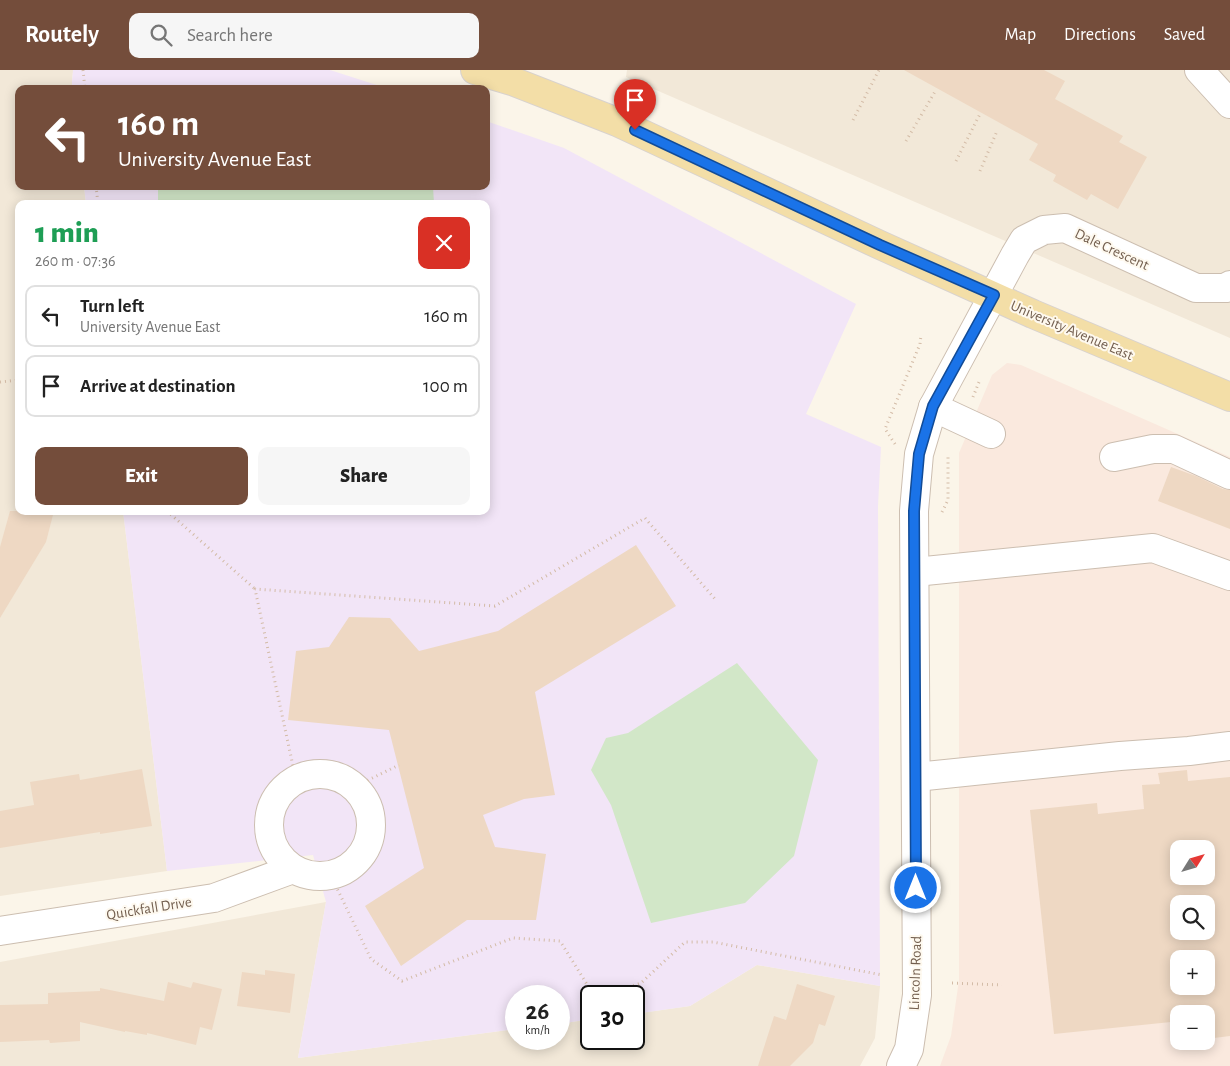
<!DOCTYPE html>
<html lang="en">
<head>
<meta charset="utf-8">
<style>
  :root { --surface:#fff; --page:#f6f6f6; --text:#222; --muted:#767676; --line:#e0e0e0; --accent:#744d3b }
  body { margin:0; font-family:"Alegreya Sans",sans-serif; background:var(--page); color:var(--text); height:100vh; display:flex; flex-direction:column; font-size:19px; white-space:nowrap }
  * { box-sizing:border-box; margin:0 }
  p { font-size:16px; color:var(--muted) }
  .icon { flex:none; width:28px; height:28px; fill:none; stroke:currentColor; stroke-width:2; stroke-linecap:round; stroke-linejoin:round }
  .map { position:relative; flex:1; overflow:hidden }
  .panel { position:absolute; left:15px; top:130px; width:475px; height:315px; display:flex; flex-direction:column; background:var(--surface); border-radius:10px; box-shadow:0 2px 12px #0003 }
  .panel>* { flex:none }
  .hud { position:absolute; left:15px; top:15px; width:475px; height:105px; border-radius:10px; box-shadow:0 2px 12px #0003; background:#744d3b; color:#fff; overflow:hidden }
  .needle { width:32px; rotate:53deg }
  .fabs { position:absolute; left:1170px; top:770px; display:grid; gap:10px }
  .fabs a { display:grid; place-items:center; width:45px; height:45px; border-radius:10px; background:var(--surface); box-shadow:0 2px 12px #0003; font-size:25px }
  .speed { position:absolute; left:505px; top:915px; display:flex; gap:10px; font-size:25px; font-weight:700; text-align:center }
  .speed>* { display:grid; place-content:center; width:65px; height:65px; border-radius:50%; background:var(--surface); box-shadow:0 2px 12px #0003; line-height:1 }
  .speed small { font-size:12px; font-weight:400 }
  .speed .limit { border:2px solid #111; border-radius:8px; background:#fff; color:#111 }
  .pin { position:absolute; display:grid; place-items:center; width:42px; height:42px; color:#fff; margin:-51px -21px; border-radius:50% 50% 50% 0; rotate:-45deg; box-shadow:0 0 5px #0007 }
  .pin .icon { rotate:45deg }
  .me { position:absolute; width:55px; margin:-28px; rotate:0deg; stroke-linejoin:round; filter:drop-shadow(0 0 4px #0008) }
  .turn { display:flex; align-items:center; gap:18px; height:105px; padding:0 20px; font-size:22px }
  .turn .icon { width:65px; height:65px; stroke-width:2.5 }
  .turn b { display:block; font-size:35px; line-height:42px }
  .round { display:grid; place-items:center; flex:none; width:52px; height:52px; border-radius:10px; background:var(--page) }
  .overview { display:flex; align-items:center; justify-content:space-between; height:85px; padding:0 20px }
  h1 { font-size:30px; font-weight:800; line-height:38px; color:#1e9e55 }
  .action { display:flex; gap:10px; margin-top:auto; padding:10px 20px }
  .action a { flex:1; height:58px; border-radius:10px; background:var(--accent); color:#fff; font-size:20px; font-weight:800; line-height:58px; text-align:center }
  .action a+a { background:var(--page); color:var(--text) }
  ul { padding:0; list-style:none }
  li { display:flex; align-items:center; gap:15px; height:62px; margin:0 10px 8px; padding:0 10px; border:2px solid var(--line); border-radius:10px }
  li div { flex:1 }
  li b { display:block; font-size:19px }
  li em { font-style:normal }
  header { display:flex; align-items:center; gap:30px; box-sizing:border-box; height:70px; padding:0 25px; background:var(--accent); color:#fff }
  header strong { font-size:24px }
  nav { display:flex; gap:28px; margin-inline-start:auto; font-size:18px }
  .search { width:350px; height:45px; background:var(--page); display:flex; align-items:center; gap:12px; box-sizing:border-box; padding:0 18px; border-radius:10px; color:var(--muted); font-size:19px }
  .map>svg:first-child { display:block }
  .residential { fill:#f2e8d8 }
  .commercial { fill:#fae9de; fill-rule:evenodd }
  .education { fill:#f2e5f7 }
  .green { fill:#d2e7c8 }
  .building { fill:#eed8c3; fill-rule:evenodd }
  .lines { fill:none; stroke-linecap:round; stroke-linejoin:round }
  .minor-casing { stroke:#ccbeb0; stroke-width:30 }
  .major-casing { stroke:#d8d2ce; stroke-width:30 }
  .path { stroke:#d3bba6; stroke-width:3; stroke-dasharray:1 4; stroke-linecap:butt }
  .minor { stroke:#fff; stroke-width:28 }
  .major { stroke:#f3dea7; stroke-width:28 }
  .route-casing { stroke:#114b97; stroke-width:12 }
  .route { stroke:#1a73e8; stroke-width:9 }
  .labels { text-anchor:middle; stroke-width:4; stroke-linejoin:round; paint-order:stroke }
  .street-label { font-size:15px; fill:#735f4f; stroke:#fef9ef }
</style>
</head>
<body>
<header>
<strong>Routely</strong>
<div class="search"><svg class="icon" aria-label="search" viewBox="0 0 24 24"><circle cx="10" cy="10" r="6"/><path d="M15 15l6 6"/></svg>Search here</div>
<nav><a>Map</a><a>Directions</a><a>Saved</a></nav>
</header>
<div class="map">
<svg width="1230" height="996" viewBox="0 0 1230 996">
  <rect width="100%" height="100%" fill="#fbf5e9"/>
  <!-- residential -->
  <g class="residential">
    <polygon points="0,0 73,0 72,12 72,19 19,19 19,116 84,116 86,134 19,134 19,441 123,441 167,801 0,826"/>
    <polygon points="627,0 1230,0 1230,268 626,7"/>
    <polygon points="326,832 298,988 516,959 516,969 559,969 559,954 591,949 591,969 634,969 634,944 690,936 757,895 880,916 875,968 860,996 0,996 0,892"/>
  </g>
  <!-- commercial -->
  <path class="commercial" d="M1007,293L1021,295L1230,387V996H940L951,966L959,910V383L992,305ZM1179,779H1206V806H1179ZM1179,834H1206V861H1179ZM1179,889H1206V916H1179ZM1179,944H1206V971H1179Z"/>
  <!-- education -->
  <g class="education">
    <polygon points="73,0 330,0 389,19 72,19 72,12"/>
    <polygon points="486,51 564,78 856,234 806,344 881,377 878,436 880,916 757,895 690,936 634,944 634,926 591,926 591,949 559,954 559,926 516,926 516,959 298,988 326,832 313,785 167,801 123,441 486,441 486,134 86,134 84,116 486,116"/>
  </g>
  <!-- green -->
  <g class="green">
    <polygon points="158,116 433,116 434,134 158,134"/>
    <polygon points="737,593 818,690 794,786 745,833 651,853 611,735 591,700 606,668 628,663"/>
  </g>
  <!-- building -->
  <g class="building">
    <polygon points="904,0 1044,0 1065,11 1055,29 1123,66 1119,72 1147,87 1118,139 1091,124 1087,130 1053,111 1056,105 1029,90 1038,74"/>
    <polygon points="1171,397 1196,406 1223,419 1230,420 1230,459 1158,431"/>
    <polygon points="10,441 54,441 46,472 0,548 0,477"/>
    <polygon points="636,475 676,536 535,622 555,725 524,729 483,745 495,777 546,784 536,850 467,850 401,896 365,836 424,798 389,660 288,650 296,581 329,577 349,547 390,548 419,581 498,561"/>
    <polygon points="142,699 152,756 100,764 100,762 0,778 0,741 34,735 30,712 79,704 80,710"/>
    <path d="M1187,700L1188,711L1230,707V966L1206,969V944H1179V971H1182L1173,972L1171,952L1054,964L1030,740L1097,733L1098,744L1144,739L1142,715L1160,714L1158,703ZM1179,779H1206V806H1179ZM1179,834H1206V861H1179ZM1179,889H1206V916H1179Z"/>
    <polygon points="265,900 295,904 290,943 237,936 242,902 265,905"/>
    <polygon points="168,912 191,918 193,912 222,919 212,960 200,957 196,975 147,963 147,965 125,961 125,962 80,952 80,971 50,973 49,970 0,972 0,935 48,934 48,923 100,921 100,918 164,931"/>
    <polygon points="797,914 835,926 825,956 819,954 813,973 790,996 758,996 774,946 786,950"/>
  </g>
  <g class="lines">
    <!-- minor casing -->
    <g class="minor-casing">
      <g id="minor">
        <polyline points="1199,0 1230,34"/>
        <polyline points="933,337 991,364"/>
        <polyline points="1114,387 1153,379 1174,379 1230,405"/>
        <polyline points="915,502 1153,478 1230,506"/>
        <circle cx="320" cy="755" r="51"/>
        <polyline points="916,707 1120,686 1189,681 1230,676"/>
        <polyline points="0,861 214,828 293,799"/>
        <polyline points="901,996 909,979 917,925 914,441 919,384 933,337 1015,185 1024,170 1044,160 1065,158 1196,218 1226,218 1230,215"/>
      </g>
    </g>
    <!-- major casing -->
    <g class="major-casing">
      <polyline id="major" points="475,0 512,11 617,52 880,175 1033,244 1230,327"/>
    </g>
    <!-- path -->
    <g class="path">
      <polyline points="83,0 85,19"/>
      <polyline points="853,50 879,0"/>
      <polyline points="906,71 936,20"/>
      <polyline points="956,91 981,42"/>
      <polyline points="980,101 997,61"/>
      <polyline points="96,116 98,134"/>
      <polyline points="0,312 19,310"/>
      <polyline points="973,327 979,312"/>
      <polyline points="895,374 885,359 920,274 921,265"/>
      <polyline points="167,441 255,519"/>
      <polyline points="942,442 948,430 948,385"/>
      <polyline points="296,710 255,519 495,536 645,448 715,529"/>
      <polyline points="354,717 399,695"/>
      <polyline points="331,806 371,889 402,911 513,868 560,871 593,924 622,920 641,913 685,872 713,872 882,905"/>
      <polyline points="952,913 1002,915"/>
    </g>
    <!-- minor -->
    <use href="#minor" class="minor"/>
    <!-- major -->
    <use href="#major" class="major"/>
  </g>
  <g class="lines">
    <!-- route casing -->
    <g class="route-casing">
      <polyline id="route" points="635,60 880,175 994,225 933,336 919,384 914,441 916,818"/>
    </g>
    <!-- route -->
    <use href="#route" class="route"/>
  </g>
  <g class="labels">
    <!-- street labels -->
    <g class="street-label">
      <text transform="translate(1112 179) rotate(25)" y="5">Dale Crescent</text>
      <text transform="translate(1072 260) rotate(23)" y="5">University Avenue East</text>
      <text transform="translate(149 838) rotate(-9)" y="5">Quickfall Drive</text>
      <text transform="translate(915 903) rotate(-88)" y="5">Lincoln Road</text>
    </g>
  </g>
</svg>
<div class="fabs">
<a><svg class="needle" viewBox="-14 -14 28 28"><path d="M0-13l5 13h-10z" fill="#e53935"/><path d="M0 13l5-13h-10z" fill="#767676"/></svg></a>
<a><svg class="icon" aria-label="search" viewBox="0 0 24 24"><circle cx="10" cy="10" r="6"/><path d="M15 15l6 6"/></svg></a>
<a>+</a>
<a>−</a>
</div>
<div class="speed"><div>26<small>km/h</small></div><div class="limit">30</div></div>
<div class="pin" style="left:635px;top:60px;background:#d93025"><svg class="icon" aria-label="arrive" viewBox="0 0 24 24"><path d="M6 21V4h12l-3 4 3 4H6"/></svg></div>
<svg class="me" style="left:916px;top:818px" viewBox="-20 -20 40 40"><circle r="17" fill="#1a73e8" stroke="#fff" stroke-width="3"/><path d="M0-11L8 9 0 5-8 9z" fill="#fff"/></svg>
<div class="hud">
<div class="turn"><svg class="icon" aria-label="left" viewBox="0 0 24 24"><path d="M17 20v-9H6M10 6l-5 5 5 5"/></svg><div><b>160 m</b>University Avenue East</div></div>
</div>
<section class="panel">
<div class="overview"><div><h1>1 min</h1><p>260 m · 07:36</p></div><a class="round" style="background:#d93025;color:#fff"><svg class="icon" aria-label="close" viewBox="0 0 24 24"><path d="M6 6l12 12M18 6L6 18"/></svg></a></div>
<ul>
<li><svg class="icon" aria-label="left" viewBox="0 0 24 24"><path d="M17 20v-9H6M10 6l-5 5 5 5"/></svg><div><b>Turn left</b><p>University Avenue East</p></div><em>160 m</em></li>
<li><svg class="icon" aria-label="arrive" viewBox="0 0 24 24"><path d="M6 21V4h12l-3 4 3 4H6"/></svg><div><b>Arrive at destination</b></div><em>100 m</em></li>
</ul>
<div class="action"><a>Exit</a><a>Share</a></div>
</section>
</div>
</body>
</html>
